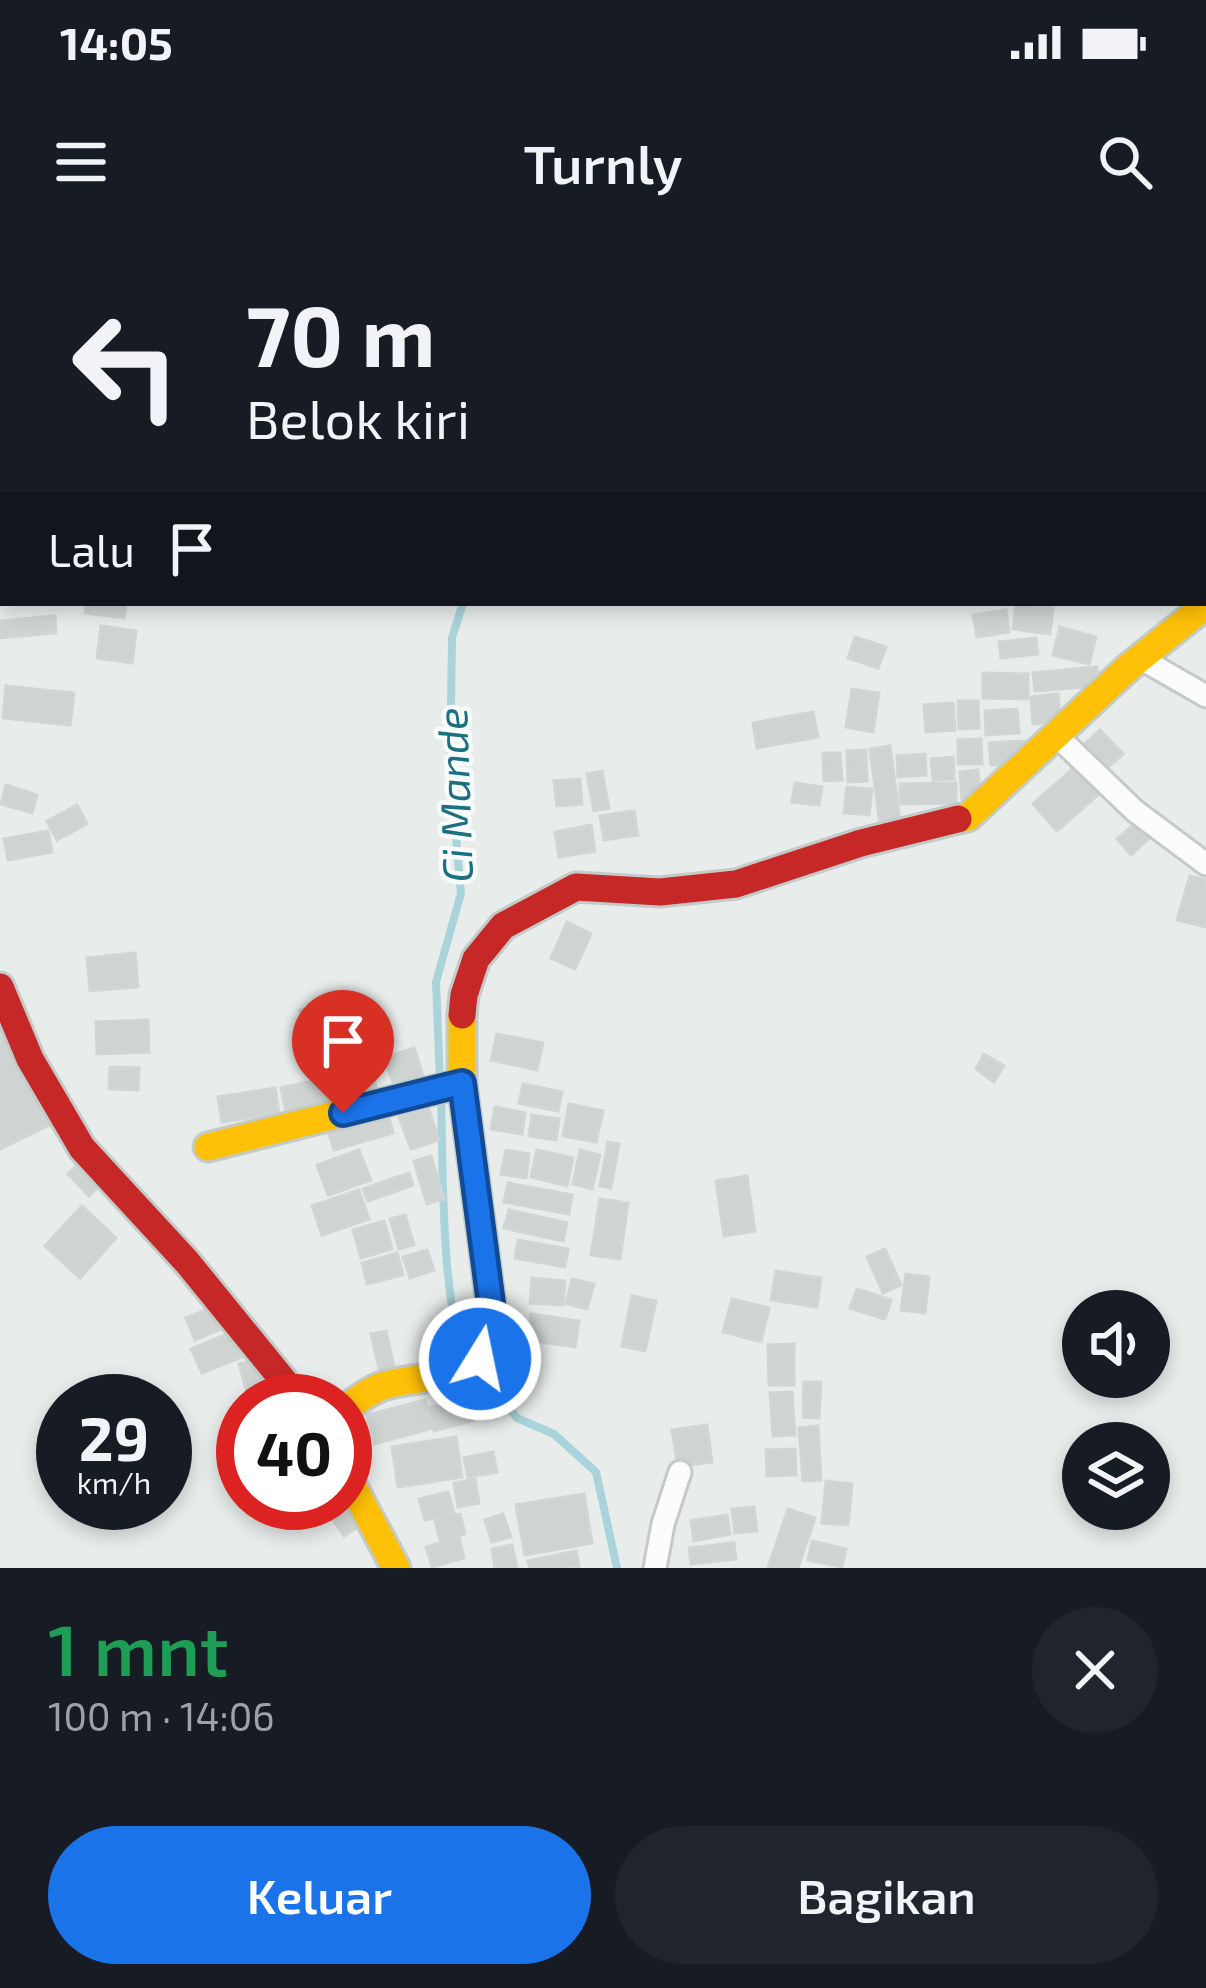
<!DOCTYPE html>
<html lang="id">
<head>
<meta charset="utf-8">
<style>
  :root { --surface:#171b24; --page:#20242c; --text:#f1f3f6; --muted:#9ea1a6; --accent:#1a73e8 }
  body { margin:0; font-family:"Exo 2",sans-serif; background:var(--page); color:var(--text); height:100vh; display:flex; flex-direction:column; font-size:45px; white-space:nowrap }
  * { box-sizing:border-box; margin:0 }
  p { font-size:39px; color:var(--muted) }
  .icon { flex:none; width:66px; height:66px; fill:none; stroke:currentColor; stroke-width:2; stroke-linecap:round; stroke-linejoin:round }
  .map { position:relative; height:1328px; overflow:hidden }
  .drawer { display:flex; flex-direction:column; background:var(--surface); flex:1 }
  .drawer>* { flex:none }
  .top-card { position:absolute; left:0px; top:0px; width:1206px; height:366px; box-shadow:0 6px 18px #0003; background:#171b24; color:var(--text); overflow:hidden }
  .fabs { position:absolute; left:1062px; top:1050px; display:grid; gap:24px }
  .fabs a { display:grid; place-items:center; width:108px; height:108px; border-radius:50%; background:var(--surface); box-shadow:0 6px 18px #0003; font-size:60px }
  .speed { position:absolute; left:36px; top:1134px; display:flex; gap:24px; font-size:60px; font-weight:700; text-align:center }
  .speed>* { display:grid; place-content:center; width:156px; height:156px; border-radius:50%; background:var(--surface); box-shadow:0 6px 18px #0003; line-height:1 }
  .speed small { font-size:30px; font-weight:400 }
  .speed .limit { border:18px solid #d22; background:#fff; color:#111 }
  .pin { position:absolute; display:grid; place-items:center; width:102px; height:102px; color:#fff; margin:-123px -51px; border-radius:50% 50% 50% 0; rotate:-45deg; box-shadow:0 0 12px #0007 }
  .pin .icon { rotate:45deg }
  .me { position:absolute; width:132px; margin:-66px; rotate:10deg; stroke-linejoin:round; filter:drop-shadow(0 0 9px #0008) }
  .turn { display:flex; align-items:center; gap:42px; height:252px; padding:0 48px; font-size:54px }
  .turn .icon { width:156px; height:156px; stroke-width:2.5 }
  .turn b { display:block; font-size:84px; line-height:102px }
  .then { display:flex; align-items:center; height:114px; padding:0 48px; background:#0003; gap:24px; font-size:45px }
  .round { display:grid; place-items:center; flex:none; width:126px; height:126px; border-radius:63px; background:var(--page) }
  .headline { display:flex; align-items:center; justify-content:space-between; height:204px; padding:0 48px }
  h1 { font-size:72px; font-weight:600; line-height:90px; color:#1e9e55 }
  .cta { display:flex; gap:24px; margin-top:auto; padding:24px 48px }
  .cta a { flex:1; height:138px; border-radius:72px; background:var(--accent); color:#fff; font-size:48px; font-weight:600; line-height:138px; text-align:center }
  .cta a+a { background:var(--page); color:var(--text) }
  .status { display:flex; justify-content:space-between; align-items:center; height:84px; padding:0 60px; background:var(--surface); direction:ltr }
  .status svg { height:33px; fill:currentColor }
  header { display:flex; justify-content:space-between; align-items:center; height:156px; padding:0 48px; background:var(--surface); font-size:54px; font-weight:600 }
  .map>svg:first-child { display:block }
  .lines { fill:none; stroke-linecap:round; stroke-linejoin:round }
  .stream { stroke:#a9d4db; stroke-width:8 }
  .building { fill:#cfd4d2; stroke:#d1d6d4; stroke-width:3 }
  .street-casing { stroke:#c5cac8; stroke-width:27 }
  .slow-casing { stroke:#c3cbc8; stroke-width:33 }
  .jam-casing { stroke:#c3cbc8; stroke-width:33 }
  .street { stroke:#fcfcfc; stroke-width:21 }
  .slow { stroke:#ffc107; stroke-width:27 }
  .jam { stroke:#c62828; stroke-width:27 }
  .route-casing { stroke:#114b97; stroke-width:30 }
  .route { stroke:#1a73e8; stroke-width:21 }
  .labels { text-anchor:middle; stroke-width:9; stroke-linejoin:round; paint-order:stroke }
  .water-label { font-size:42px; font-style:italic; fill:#1c6f80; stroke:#f7fbf9 }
</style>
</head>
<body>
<div class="status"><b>14:05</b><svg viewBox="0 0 49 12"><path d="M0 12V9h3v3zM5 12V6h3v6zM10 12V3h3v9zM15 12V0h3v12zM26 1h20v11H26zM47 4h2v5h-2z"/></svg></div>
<header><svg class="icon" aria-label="menu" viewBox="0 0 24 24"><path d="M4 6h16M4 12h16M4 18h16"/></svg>Turnly<svg class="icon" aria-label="search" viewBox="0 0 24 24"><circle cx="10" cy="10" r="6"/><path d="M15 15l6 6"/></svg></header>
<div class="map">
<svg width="1206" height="1328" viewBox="0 0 1206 1328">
  <rect width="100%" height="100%" fill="#e8edeb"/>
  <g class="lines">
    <!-- stream -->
    <g class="stream">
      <polyline points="639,3 641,0"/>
      <polyline points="440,841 436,742 461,653 450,531 452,398 463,363"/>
      <path d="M441,856C443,910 440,1083 469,1119"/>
      <polyline points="479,1131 517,1178 554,1194 596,1232 617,1328"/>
    </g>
  </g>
  <!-- building -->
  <g class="building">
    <polygon points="86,363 126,363 124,378 85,373"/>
    <polygon points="1016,364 1053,368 1050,394 1013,389"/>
    <polygon points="1006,370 1009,392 977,397 973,375"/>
    <polygon points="55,376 56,393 0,398 0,381"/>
    <polygon points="101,386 136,391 132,423 97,418"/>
    <polygon points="1060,387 1096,397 1089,424 1053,415"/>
    <polygon points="855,397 886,407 878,428 848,418"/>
    <polygon points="1036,398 1038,414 1001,418 999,402"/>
    <polygon points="1097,427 1099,446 1035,451 1033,433"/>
    <polygon points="983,433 1028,434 1028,459 983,458"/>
    <polygon points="6,446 74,453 70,485 3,478"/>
    <polygon points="852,449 879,453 873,492 846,487"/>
    <polygon points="1058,454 1060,481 1033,484 1031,457"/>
    <polygon points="958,461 978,461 979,488 959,489"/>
    <polygon points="953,463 955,490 926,492 924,465"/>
    <polygon points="1017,469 1019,493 986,495 985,471"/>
    <polygon points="813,472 818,497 757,508 753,483"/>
    <polygon points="1100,490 1123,514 1107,528 1084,504"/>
    <polygon points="981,499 982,524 958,524 958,500"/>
    <polygon points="1024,501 1025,523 991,525 989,503"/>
    <polygon points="890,506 900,582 880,585 870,509"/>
    <polygon points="866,510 867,541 848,542 847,511"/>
    <polygon points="823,513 840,513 842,540 824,541"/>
    <polygon points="925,514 926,535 898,537 897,516"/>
    <polygon points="953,517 954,539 933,540 931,519"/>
    <polygon points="1077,525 1101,552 1057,591 1033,564"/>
    <polygon points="978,530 980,558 962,559 960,532"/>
    <polygon points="602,531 609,568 594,571 587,534"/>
    <polygon points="580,539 582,564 557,566 554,541"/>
    <polygon points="795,543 822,547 819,565 792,562"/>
    <polygon points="956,543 956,563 900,564 900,544"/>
    <polygon points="6,545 37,555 32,573 1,564"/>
    <polygon points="847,547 872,549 869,575 844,573"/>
    <polygon points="77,565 87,584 57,600 47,581"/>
    <polygon points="634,571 638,595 604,600 600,576"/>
    <polygon points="1138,581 1152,596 1131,615 1117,599"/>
    <polygon points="591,585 595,611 559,617 555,592"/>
    <polygon points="48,591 52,612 8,620 4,599"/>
    <polygon points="1190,636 1206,640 1206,687 1177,680"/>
    <polygon points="567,682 591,694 575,729 551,718"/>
    <polygon points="135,713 138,747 90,751 87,718"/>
    <polygon points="348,760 356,805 334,809 328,780 302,785 300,770"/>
    <polygon points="148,780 149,812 97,814 96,782"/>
    <polygon points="0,785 49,885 0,909"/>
    <polygon points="497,794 543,803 537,830 491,820"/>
    <polygon points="414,808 424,839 395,848 384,818"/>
    <polygon points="984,814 1004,826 994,842 976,829"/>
    <polygon points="110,827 139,828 138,850 109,849"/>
    <polygon points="373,832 379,862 345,870 339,839"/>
    <polygon points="326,838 333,873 288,882 281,848"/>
    <polygon points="523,844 562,852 558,871 519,863"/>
    <polygon points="275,848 279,873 222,882 218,857"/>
    <polygon points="569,864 603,871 596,902 563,896"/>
    <polygon points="428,867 439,900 411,909 399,877"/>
    <polygon points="495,867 525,873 522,894 491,889"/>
    <polygon points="388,874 393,893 334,910 328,891"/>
    <polygon points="532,875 559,879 556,900 529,896"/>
    <polygon points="608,902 619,904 611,948 600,946"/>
    <polygon points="359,910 371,940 328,955 317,925"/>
    <polygon points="506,910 529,914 526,938 501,934"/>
    <polygon points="537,910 573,918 567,946 531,937"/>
    <polygon points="580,910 600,915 592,949 573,944"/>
    <polygon points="431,916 444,959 427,964 414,921"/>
    <polygon points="81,921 102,943 89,956 68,934"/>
    <polygon points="409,933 413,945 368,961 363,949"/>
    <polygon points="747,936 755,991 724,996 716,941"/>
    <polygon points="508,943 572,955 569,974 504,962"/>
    <polygon points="359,950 369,979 322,995 312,966"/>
    <polygon points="600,959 628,963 620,1019 591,1015"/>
    <polygon points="82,966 116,998 80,1038 45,1006"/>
    <polygon points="509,970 567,983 563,1001 504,988"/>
    <polygon points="405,975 414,1005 399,1009 390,979"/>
    <polygon points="384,981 392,1009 361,1018 353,990"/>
    <polygon points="518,1000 568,1009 565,1027 515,1018"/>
    <polygon points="885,1009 901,1045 883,1053 867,1017"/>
    <polygon points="427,1010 434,1030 410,1038 403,1017"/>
    <polygon points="397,1013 403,1035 367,1044 362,1023"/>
    <polygon points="776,1031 821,1038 817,1067 771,1060"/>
    <polygon points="906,1034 929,1037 925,1073 901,1070"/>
    <polygon points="532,1038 565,1041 563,1065 530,1063"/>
    <polygon points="572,1039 594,1044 587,1069 566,1064"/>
    <polygon points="857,1049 891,1060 885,1079 850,1068"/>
    <polygon points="632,1056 656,1061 645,1111 622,1106"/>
    <polygon points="732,1059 769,1068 761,1102 723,1092"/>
    <polygon points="212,1067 221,1089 195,1100 186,1078"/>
    <polygon points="531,1074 579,1081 575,1107 528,1100"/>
    <polygon points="235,1091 245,1116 202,1133 191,1109"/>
    <polygon points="386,1091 396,1134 381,1137 371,1094"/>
    <polygon points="794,1104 794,1145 769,1145 768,1105"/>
    <polygon points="258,1119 267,1150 248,1155 239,1124"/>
    <polygon points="804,1142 821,1142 819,1178 803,1177"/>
    <polygon points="792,1152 795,1195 773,1196 770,1153"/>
    <polygon points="465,1158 472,1181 434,1191 428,1168"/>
    <polygon points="425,1160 433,1188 375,1204 367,1175"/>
    <polygon points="707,1185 712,1222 678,1227 672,1190"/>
    <polygon points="818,1186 821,1240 803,1241 799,1188"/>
    <polygon points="456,1197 462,1237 398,1247 392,1207"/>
    <polygon points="795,1209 796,1235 767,1236 766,1210"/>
    <polygon points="493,1212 497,1232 468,1237 464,1218"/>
    <polygon points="475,1239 479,1263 458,1267 454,1243"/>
    <polygon points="826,1241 852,1244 848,1285 822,1283"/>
    <polygon points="448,1252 454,1273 425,1280 419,1259"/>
    <polygon points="584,1254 592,1303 525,1315 516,1265"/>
    <polygon points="349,1263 363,1283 344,1296 330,1276"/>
    <polygon points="754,1267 757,1291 735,1293 732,1269"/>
    <polygon points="788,1269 815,1278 798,1328 768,1328"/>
    <polygon points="460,1274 465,1294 440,1300 435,1280"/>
    <polygon points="503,1274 511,1297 492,1302 485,1280"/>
    <polygon points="727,1275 730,1294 694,1301 691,1281"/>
    <polygon points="459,1297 464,1318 432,1327 426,1307"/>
    <polygon points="812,1301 846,1309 842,1327 808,1320"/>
    <polygon points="734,1303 736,1319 691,1324 689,1308"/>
    <polygon points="512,1305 517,1328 495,1328 492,1309"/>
    <polygon points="576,1311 579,1326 530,1328 528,1321"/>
  </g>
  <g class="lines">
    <!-- street casing -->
    <g class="street-casing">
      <g id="street">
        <polyline points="1161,0 1206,1"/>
        <polyline points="1140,418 1206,456"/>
        <polyline points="1058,497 1135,571 1206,624"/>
        <polyline points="655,1328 663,1284 680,1232"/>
      </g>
    </g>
    <!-- slow casing -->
    <g class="slow-casing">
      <g id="slow">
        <polyline points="958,579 968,577 1129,427 1206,365"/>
        <polyline points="208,907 462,843"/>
        <path d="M345,1169C358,1160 371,1149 386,1145C434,1132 476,1146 494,1087L462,843V775"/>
        <polyline points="345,1232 396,1328"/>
      </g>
    </g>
    <!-- jam casing -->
    <g class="jam-casing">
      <g id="jam">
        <polyline points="0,747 30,819 82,908 187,1022 300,1161"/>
        <polyline points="462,775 464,755 476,719 503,686 576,647 660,652 736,644 861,603 958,579"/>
      </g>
    </g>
    <!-- street -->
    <use href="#street" class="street"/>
    <!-- slow -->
    <use href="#slow" class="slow"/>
    <!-- jam -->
    <use href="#jam" class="jam"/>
  </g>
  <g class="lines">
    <!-- route casing -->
    <g class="route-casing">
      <polyline id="route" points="343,873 462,843 494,1087 491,1103 480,1119"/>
    </g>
    <!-- route -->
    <use href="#route" class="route"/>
  </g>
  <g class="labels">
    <!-- water labels -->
    <g class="water-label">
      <text transform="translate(455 555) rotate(-92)" y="15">Ci Mande</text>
    </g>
  </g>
</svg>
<div class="fabs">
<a><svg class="icon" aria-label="sound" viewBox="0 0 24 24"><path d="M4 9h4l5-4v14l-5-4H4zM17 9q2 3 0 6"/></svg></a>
<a><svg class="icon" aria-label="layers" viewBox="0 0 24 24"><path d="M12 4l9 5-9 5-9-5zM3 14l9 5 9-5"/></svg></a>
</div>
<div class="speed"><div>29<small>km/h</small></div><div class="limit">40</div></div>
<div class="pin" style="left:343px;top:873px;background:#d93025"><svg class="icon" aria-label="arrive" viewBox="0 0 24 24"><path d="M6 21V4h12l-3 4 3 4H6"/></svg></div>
<svg class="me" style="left:480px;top:1119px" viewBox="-20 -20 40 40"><circle r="17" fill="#1a73e8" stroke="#fff" stroke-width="3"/><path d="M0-11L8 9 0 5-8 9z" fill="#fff"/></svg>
<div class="top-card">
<div class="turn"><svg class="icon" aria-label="left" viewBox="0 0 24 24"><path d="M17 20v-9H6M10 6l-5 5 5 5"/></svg><div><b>70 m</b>Belok kiri</div></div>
<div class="then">Lalu<svg class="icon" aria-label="arrive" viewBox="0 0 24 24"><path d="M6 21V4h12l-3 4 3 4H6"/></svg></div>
</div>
</div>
<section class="drawer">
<div class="headline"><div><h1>1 mnt</h1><p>100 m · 14:06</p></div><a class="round"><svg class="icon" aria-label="close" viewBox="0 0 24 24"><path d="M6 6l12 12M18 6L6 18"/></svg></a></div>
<div class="cta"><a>Keluar</a><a>Bagikan</a></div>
</section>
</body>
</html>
